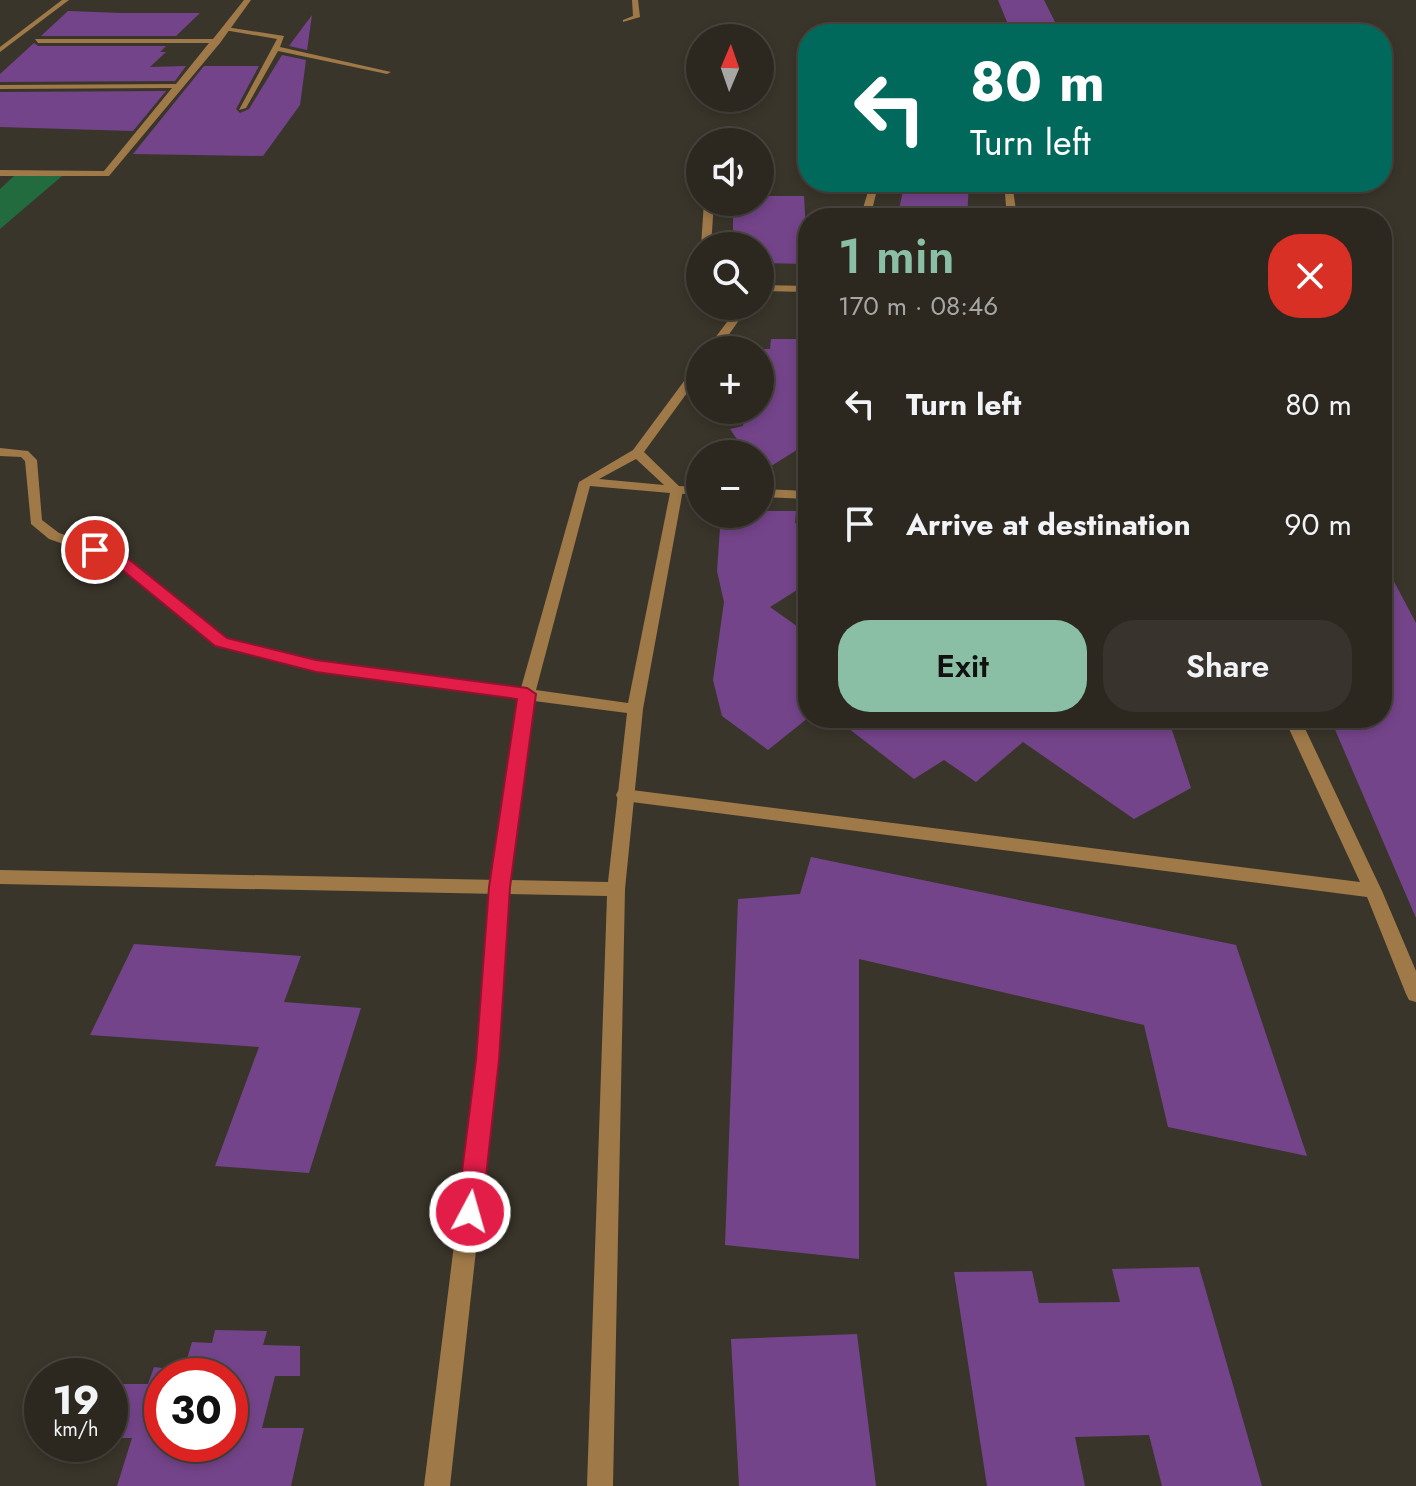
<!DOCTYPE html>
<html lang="en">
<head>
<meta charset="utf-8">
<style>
  :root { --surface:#2c2820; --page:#38342d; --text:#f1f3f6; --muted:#a6a6a5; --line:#48443e; --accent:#8abfa5 }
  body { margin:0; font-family:Jost,sans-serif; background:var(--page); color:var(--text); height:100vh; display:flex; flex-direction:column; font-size:30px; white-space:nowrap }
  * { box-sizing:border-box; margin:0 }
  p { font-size:26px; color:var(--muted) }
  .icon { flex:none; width:44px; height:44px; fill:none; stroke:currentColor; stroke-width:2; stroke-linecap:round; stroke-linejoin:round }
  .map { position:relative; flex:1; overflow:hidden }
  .panel { position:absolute; left:798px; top:208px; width:594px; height:520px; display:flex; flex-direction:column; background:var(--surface); border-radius:32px; box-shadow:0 4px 12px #0003,0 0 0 2px var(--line) }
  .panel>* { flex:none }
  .top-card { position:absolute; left:798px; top:24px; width:594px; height:168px; border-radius:32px; box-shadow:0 4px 12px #0003,0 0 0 2px var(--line); background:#00695c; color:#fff; overflow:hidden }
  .needle { width:52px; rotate:2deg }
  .buttons { position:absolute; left:686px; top:24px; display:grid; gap:16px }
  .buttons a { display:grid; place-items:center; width:88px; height:88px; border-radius:50%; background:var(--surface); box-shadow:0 4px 12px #0003,0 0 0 2px var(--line); font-size:40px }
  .speed { position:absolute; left:24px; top:1358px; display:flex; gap:16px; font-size:40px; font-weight:700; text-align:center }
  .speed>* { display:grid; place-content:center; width:104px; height:104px; border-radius:50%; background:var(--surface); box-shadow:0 4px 12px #0003,0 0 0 2px var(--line); line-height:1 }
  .speed small { font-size:20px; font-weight:400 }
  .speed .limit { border:12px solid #d22; background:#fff; color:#111 }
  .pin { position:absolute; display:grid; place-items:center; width:68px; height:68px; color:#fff; margin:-34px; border:4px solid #fff; border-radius:50%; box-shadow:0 2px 8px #0007 }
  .me { position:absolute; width:88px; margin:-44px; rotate:6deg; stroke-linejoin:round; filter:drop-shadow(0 0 6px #0008) }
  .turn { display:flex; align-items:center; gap:28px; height:168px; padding:0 40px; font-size:36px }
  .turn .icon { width:104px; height:104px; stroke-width:2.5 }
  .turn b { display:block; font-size:56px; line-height:68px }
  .round { display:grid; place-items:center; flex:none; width:84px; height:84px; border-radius:32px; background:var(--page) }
  .head { display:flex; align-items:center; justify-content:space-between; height:136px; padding:0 40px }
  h1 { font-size:48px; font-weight:600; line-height:60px; color:var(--accent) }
  .action { display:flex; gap:16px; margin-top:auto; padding:16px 40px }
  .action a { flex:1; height:92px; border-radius:32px; background:var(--accent); color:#111; font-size:32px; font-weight:600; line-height:92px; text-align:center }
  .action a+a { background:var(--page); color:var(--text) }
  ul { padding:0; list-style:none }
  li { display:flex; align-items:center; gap:24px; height:120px; padding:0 40px }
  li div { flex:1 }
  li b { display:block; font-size:30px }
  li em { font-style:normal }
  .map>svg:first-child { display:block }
  .green { fill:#226b3f }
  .building { fill:#74448a }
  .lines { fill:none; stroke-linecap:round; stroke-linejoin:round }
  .lane { fill:#9f7948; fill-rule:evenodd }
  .street { fill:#9f7948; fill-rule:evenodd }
  .route { fill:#e11d48; stroke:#92132f; stroke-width:2 }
</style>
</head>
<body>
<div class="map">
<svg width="1416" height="1486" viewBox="0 0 1416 1486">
  <rect width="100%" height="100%" fill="#3a352a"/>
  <!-- green -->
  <polygon class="green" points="14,176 62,176 0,229 0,189"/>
  <!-- building -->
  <g class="building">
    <polygon points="998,0 1044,0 1061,34 1012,34"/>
    <polygon points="68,11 121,13 200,13 176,36 41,36"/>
    <polygon points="312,15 307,50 289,46"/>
    <polygon points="34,43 38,46 166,46 160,52 166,52 150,67 186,66 175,81 0,82 0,74"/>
    <polygon points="282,55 306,60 300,105 263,156 133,154 204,66 259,66 236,109 240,113 249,109"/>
    <polygon points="166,91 133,131 0,127 0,92"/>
    <polygon points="905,182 969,182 967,218 897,218"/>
    <polygon points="760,196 804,196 808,264 760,263 760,246 733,246 733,202 760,202"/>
    <polygon points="771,339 808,339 808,443 760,473 760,454 747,454 730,429 743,426 744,410 760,410 761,349 770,349"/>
    <polygon points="760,511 796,511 795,523 805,524 805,585 770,607 808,634 808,718 768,750 722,716 713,680 724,602 717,571 721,514 760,514"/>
    <polygon points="1382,559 1416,623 1416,918 1330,718 1382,718"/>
    <polygon points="835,718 1168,718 1191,788 1134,819 1023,742 976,782 944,760 914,779"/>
    <polygon points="811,857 1236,945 1307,1156 1168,1127 1144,1025 859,959 859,1259 725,1245 738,899 800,894"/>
    <polygon points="134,944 301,956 284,1002 361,1008 309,1173 215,1166 259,1047 90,1035"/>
    <polygon points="1199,1267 1262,1486 1162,1486 1149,1435 1075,1437 1085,1486 987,1486 954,1272 1032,1271 1039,1303 1120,1302 1112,1269"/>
    <polygon points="215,1330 267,1331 263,1345 300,1346 300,1376 275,1376 262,1428 304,1428 291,1486 117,1486 132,1438 110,1438 110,1420 122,1384 148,1384 154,1367 162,1368 162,1444 230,1444 230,1376 182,1376 192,1342 212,1343"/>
    <polygon points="857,1334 876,1486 739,1486 731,1339"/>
  </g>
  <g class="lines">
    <!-- lane -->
    <g class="lane">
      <polygon points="226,27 284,36 280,47 391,72 387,74 278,51 246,108 239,110 277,39 224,30"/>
      <polygon points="871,182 879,182 870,218 860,218"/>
      <polygon points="1004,182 1012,182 1017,218 1007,218"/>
      <polygon points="760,285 808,286 808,292 760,291"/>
      <polygon points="677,486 700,487 700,495 672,493 672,487"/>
      <polygon points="760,489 808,491 808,499 760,497"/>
      <polygon points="1284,718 1300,718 1382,891 1416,971 1416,1002 1409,1000 1406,994 1367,897 624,801 618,799 616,795 618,791 624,789 1360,882"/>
      <polygon points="0,870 499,880 505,882 508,887 505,892 499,894 0,884"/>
    </g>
    <!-- street -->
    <g class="street">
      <polygon points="62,0 69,0 0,52 0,47"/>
      <polygon points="244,0 251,0 220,43 109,176 0,176 0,170 104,171 172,88 0,89 0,85 176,84 209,43 38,43 35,39 213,39"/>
      <polygon points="632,0 638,0 640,17 623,22 623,20 633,16"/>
      <polygon points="704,202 714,202 711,246 701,246"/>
      <polygon points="739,306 749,306 718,350 706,350"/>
      <path d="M700,364V375L644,452L683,490L643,709L625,889L613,1486H587L607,896L507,894L497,1060L450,1486H424L477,1060L490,887L519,699L316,671L216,646L110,560L49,539L31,524L25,461L21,457L0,456V448L28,451L37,460L42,520L59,533L120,554L226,638L316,661L521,688L579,482L633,450L696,365ZM636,459L664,485L599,479ZM590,486L670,493L628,703L536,690ZM534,701L627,713L608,882L509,880Z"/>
    </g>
  </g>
  <!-- route -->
  <polygon class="route" points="95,545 121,553 227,638 316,660 527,688 536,694 510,887 499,1060 482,1212 478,1221 470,1224 461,1221 457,1212 476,1060 489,887 517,699 316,672 215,646 110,560 89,553 89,546"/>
</svg>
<div class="buttons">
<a><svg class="needle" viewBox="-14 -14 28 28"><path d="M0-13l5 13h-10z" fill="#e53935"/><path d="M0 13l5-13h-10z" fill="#a6a6a5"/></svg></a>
<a><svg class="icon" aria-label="sound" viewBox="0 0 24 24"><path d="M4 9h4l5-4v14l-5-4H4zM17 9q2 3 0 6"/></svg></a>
<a><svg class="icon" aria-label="search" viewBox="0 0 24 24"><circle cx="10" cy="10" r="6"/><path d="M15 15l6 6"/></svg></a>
<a>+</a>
<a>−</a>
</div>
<div class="speed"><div>19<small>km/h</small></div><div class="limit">30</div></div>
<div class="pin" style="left:95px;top:550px;background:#d93025"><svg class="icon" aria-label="arrive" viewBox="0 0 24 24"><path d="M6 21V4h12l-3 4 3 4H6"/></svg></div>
<svg class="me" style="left:470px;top:1212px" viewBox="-20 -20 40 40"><circle r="17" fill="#e11d48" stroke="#fff" stroke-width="3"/><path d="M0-11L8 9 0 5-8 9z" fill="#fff"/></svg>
<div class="top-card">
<div class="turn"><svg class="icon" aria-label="left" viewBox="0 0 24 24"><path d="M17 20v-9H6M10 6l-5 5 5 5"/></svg><div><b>80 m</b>Turn left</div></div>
</div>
<section class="panel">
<div class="head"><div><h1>1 min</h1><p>170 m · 08:46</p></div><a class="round" style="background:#d93025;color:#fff"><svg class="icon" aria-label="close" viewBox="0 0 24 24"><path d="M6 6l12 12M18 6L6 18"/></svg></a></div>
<ul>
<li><svg class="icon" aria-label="left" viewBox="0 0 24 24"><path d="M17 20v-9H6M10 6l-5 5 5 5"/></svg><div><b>Turn left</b></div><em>80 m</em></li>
<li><svg class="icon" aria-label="arrive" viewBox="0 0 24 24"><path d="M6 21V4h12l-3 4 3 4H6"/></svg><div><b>Arrive at destination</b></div><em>90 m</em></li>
</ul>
<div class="action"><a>Exit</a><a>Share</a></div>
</section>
</div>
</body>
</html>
